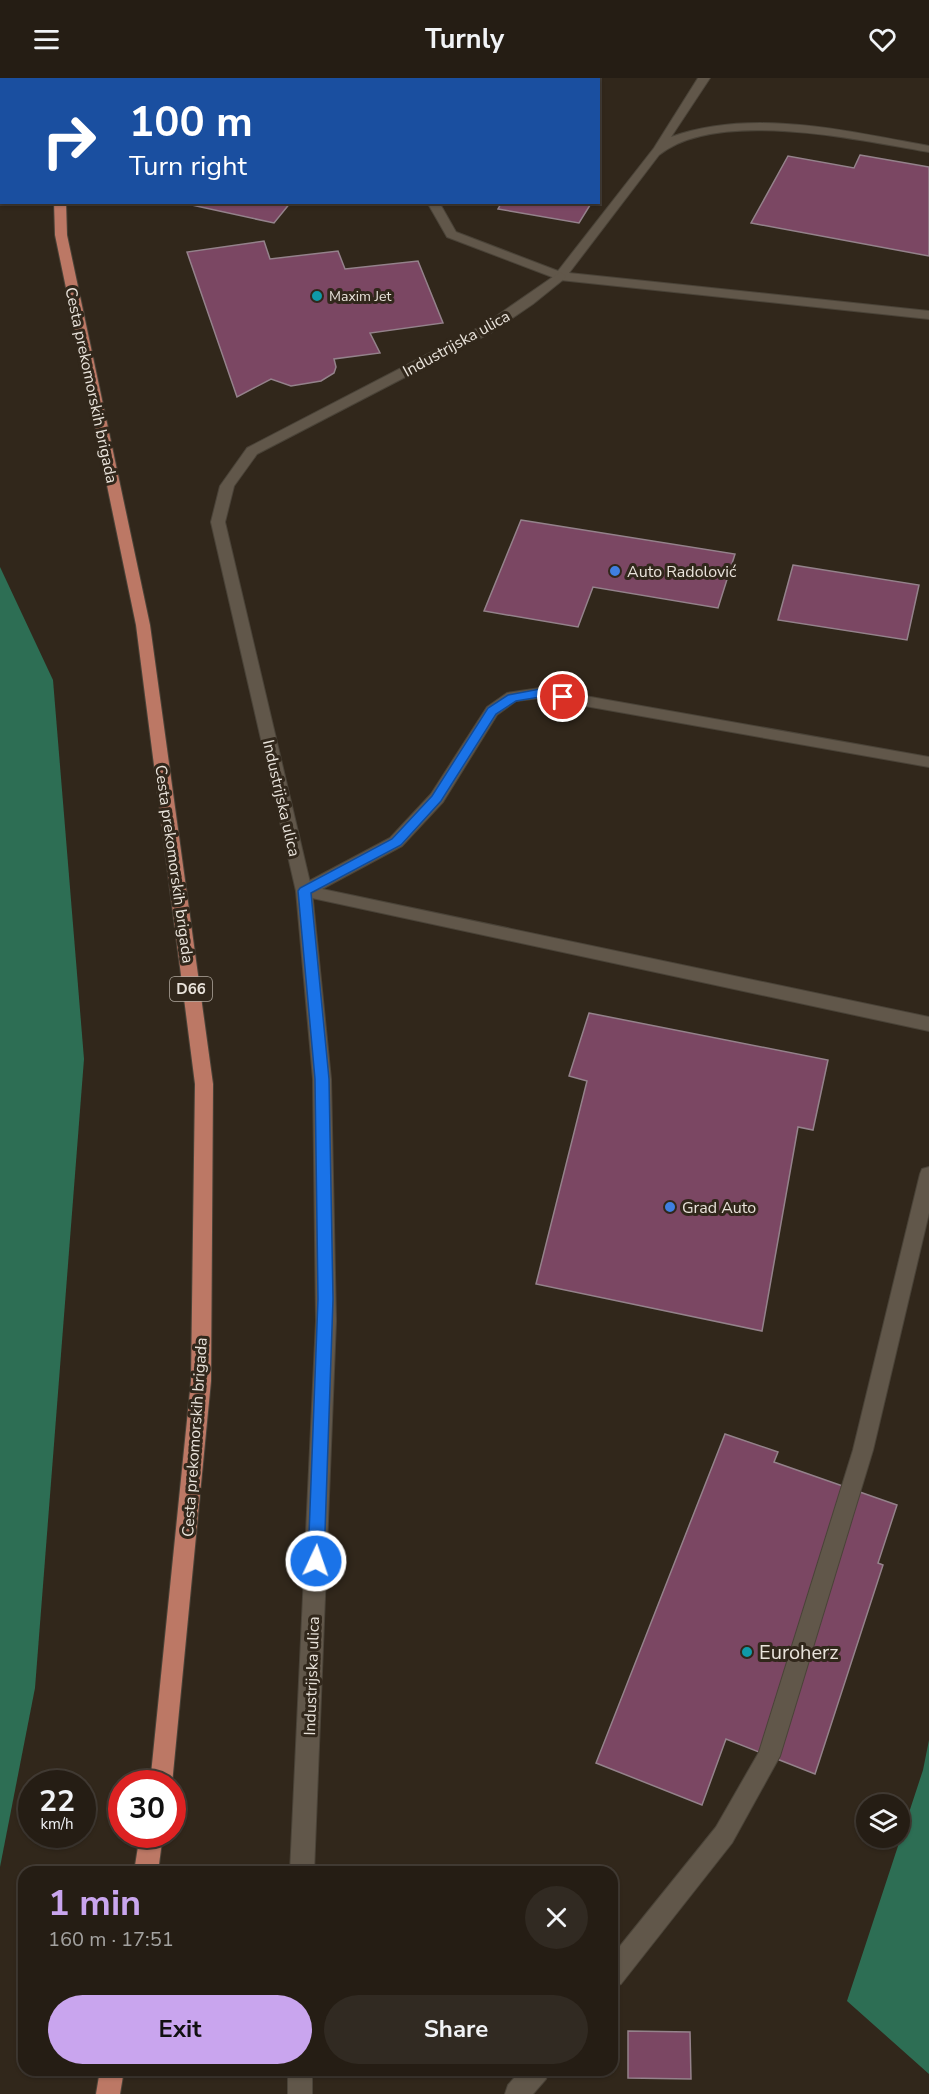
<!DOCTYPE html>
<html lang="en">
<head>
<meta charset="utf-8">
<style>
  :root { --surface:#251d14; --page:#312a22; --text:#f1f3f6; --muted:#a3a2a0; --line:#423b34; --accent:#c9a5ee }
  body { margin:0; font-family:"Nunito Sans",sans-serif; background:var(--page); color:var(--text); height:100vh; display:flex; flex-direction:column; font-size:22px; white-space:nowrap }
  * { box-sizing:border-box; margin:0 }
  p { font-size:20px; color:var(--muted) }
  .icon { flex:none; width:33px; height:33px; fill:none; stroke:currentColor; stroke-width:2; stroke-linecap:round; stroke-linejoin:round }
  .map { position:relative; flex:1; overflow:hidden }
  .sheet { position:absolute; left:18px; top:1788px; width:600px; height:210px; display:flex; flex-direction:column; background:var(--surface); border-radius:18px; box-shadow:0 2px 4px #0004,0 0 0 2px var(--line) }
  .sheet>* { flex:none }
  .banner { position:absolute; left:0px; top:0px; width:600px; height:126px; box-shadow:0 2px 4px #0004,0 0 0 2px var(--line); background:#1a4fa0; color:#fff; overflow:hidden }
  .fabs { position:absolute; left:856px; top:1716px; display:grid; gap:12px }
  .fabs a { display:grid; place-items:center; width:54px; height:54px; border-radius:50%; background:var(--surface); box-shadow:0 2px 4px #0004,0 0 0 2px var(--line); font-size:30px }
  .speed { position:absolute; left:18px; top:1692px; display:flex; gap:12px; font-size:30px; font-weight:700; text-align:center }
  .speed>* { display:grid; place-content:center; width:78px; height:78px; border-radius:50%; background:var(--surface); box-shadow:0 2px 4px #0004,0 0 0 2px var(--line); line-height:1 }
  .speed small { font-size:15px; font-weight:400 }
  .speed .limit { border:9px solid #d22; background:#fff; color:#111 }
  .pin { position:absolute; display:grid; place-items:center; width:51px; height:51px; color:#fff; margin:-26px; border:3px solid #fff; border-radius:50%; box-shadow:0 2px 6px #0007 }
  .me { position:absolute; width:66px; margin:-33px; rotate:3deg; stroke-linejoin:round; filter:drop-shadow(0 0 4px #0008) }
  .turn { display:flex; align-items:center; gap:21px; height:126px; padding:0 30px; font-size:27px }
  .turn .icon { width:78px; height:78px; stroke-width:2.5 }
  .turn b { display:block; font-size:42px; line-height:51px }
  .round { display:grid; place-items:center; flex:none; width:63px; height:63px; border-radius:32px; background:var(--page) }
  .overview { display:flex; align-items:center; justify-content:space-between; height:102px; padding:0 30px }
  h1 { font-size:36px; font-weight:700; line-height:45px; color:var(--accent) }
  .cta { display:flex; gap:12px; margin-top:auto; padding:12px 30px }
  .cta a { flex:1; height:69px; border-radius:36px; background:var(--accent); color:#111; font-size:24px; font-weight:700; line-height:69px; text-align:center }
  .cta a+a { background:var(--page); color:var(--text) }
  header { display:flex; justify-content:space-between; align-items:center; height:78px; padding:0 30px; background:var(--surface); font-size:27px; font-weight:700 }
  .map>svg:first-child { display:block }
  .forest { fill:#2d6e54 }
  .building { fill:#7b4763; stroke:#94828b; stroke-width:1.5 }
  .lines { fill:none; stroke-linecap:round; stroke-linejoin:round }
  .lane-casing { stroke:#4a4338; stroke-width:2 }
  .street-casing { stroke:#4a4338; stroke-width:2 }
  .primary-casing { stroke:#4a4338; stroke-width:2 }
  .lane { fill:#61574a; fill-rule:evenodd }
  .street { fill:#61574a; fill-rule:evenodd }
  .primary { fill:#bc7865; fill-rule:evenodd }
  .route { fill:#1a73e8; stroke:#114b97; stroke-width:1.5 }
  .culture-dot { fill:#0f9aa8; stroke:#31271b; stroke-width:2 }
  .shop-dot { fill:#3f7fe0; stroke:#31271b; stroke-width:2 }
  .labels { text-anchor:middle; stroke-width:6; stroke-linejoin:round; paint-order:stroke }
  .far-poi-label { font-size:14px; fill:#e9e3db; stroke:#31271b; text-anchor:start }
  .shield { fill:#31271b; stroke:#b2aba1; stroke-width:1.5 }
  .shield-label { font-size:15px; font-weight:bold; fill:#e9e3db }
  .street-label { font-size:16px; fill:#e9e3db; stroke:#31271b }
  .poi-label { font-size:16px; fill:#e9e3db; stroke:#31271b; text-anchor:start }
  .near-poi-label { font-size:20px; fill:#e9e3db; stroke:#31271b; text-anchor:start }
</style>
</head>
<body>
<header><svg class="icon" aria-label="menu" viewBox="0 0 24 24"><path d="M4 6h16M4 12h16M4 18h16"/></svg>Turnly<svg class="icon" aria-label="heart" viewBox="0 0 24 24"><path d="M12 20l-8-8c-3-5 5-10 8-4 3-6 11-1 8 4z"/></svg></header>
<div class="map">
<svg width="929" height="2016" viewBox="0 0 929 2016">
  <rect width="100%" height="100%" fill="#31271b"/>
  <!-- forest -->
  <g class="forest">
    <polygon points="0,489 53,602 84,981 35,1610 0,1789"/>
    <polygon points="929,1662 929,1996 847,1923 923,1692"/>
  </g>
  <!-- building -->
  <g class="building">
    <polygon points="860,77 929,89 929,178 751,145 788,78 854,90"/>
    <polygon points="178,124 291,124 274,145"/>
    <polygon points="502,124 592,124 579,145 498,131"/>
    <polygon points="264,163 270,181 338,173 345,191 418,183 443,245 370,255 380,275 334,281 336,289 334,295 321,303 291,308 271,301 237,319 187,174"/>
    <polygon points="521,442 735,476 718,530 593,509 578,549 484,533"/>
    <polygon points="793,487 919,507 907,562 778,542"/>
    <polygon points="589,935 828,982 813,1052 798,1049 762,1253 536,1206 587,1003 569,998"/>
    <polygon points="725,1356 778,1374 774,1384 897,1427 878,1485 883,1487 815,1696 726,1661 702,1727 596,1685"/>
    <polygon points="628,1953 690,1954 691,2001 628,2000"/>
  </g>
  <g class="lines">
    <!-- lane casing -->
    <g class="lane-casing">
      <g id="lane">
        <polygon points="172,0 188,0 189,2 173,2"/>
        <path d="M698,0H710L671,59C752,30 847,53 929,68V74C859,62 717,30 659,77L569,195L929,233V241L560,202L447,159L427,124H439L456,154L558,193L654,70Z"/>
        <polygon points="540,610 929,679 929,689 540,620 516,623 497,637 443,724 402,768 322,811 929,939 929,953 298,817 296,813 298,809 390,760 431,716 487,629 507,615"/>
        <polygon points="929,1089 929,1135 873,1372 780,1678 732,1765 621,1906 612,1909 612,1878 716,1749 759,1674 853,1372 920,1096 922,1091"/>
        <polygon points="521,1992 549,1992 546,2001 533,2016 505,2016 508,2007"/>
      </g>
    </g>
    <!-- street casing -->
    <g class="street-casing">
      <g id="street">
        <polygon points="560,194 566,198 564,201 533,226 492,254 257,376 234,408 225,444 312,813 331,1001 336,1243 314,1794 290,1794 316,1243 313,1001 296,813 211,444 220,408 247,370 482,248"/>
        <rect x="288" y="1992" width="24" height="24"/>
      </g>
    </g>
    <!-- primary casing -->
    <g class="primary-casing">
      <g id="primary">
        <polygon points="84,0 96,0 84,2"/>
        <polygon points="54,124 66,124 67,157 150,547 213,1006 211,1303 172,1706 150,1706 191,1303 195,1006 136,547 55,157"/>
        <polygon points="140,1756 163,1756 158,1794 134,1794"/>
        <polygon points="100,1992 124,1992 120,2016 96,2016"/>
      </g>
    </g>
    <!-- lane -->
    <use href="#lane" class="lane"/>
    <!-- street -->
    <use href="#street" class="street"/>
    <!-- primary -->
    <use href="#primary" class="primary"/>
  </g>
  <!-- route -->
  <polygon class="route" points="540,611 563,615 568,619 563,623 540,619 516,623 496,636 441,723 401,767 311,815 329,1001 333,1221 324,1483 321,1488 316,1490 310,1488 308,1483 318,1221 315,1001 298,813 300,810 392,761 432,718 488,630 508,617"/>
  <!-- markers -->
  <g class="culture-dot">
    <circle cx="317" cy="218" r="6"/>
    <circle cx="747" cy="1574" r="6"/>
  </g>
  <g class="shop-dot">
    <circle cx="615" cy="493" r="6"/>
    <circle cx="670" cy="1129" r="6"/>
  </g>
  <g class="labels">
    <!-- far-poi labels -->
    <g class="far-poi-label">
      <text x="329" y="223">Maxim Jet</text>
    </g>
    <!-- shield labels -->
    <rect class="shield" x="170" y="899" width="42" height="24" rx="4.5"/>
    <g class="shield-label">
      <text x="191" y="916">D66</text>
    </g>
    <!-- street labels -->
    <g class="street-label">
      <text transform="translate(456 265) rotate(-29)" y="6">Industrijska ulica</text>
      <text transform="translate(92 307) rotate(78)" y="6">Cesta prekomorskih brigada</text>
      <text transform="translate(282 720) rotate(77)" y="6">Industrijska ulica</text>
      <text transform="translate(175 786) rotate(82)" y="6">Cesta prekomorskih brigada</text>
      <text transform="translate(194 1359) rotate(-86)" y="6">Cesta prekomorskih brigada</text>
      <text transform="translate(311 1598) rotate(-88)" y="6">Industrijska ulica</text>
    </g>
    <!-- poi labels -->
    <g class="poi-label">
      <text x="627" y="499">Auto Radolović</text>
      <text x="682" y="1135">Grad Auto</text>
    </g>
    <!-- near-poi labels -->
    <g class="near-poi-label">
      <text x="759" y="1581">Euroherz</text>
    </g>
  </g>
</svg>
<div class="fabs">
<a><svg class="icon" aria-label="layers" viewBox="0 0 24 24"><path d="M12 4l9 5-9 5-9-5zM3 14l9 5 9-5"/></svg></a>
</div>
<div class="speed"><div>22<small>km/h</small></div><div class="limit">30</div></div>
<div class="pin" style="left:563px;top:619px;background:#d93025"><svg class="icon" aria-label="arrive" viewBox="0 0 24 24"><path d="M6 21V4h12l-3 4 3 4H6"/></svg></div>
<svg class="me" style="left:316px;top:1483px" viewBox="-20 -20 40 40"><circle r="17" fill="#1a73e8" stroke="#fff" stroke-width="3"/><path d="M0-11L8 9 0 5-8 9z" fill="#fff"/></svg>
<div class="banner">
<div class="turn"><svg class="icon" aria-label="right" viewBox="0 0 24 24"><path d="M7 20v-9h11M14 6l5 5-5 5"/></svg><div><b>100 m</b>Turn right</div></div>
</div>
<section class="sheet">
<div class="overview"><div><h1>1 min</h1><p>160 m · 17:51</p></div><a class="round"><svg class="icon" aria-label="close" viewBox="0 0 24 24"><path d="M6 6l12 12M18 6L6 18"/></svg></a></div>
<div class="cta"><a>Exit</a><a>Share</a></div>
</section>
</div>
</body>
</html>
